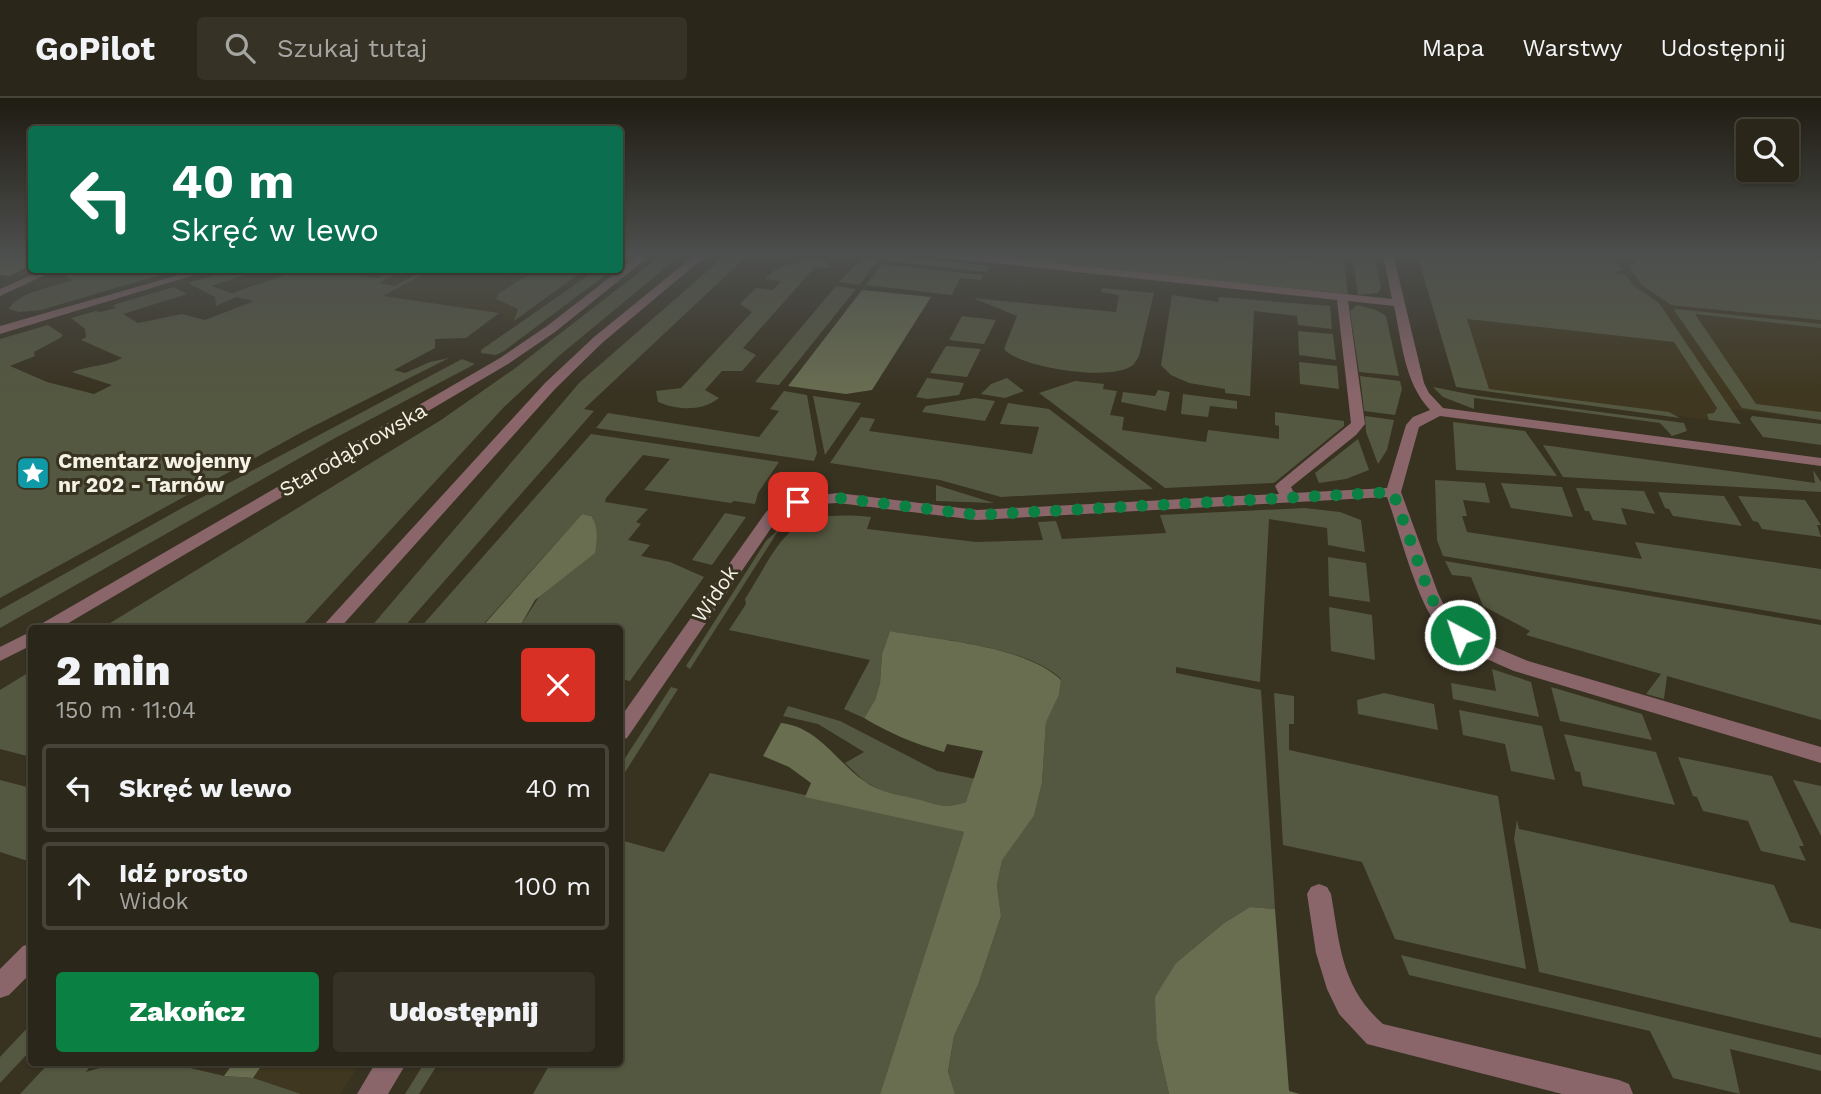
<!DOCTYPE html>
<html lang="pl">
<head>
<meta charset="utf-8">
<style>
  :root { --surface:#2a2619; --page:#363226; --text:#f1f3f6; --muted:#a5a5a2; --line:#464338; --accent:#0b8043 }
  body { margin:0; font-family:"Work Sans",sans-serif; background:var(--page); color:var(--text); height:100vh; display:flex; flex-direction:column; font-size:26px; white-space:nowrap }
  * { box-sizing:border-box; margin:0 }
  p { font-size:23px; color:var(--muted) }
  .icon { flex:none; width:38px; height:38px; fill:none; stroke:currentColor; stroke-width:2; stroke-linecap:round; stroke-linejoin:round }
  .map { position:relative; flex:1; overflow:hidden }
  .sheet { position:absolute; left:28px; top:527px; width:595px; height:441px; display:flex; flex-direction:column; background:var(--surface); border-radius:7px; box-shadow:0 2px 5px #0004,0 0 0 2px var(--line) }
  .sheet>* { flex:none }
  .top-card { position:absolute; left:28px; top:28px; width:595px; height:147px; border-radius:7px; box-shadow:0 2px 5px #0004,0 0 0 2px var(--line); background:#0b6e4f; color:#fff; overflow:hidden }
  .fabs { position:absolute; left:1736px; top:21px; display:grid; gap:14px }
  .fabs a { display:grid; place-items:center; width:63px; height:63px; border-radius:7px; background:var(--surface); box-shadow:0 2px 5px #0004,0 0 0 2px var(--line); font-size:35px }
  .pin { position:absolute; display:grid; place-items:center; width:60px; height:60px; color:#fff; margin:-30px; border-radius:14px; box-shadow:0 4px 10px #0006 }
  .me { position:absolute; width:77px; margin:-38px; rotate:320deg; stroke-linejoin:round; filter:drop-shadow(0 0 5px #0008) }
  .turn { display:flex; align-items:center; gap:24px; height:147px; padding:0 28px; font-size:32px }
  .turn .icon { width:91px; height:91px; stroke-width:2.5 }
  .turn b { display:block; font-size:49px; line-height:60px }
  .round { display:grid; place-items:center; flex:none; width:74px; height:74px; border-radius:7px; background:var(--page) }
  .overview { display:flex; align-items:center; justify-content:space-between; height:119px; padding:0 28px }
  h1 { font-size:42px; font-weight:800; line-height:52px }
  .cta { display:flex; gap:14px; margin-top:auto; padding:14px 28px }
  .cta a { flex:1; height:80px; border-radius:7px; background:var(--accent); color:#fff; font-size:28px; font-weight:800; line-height:80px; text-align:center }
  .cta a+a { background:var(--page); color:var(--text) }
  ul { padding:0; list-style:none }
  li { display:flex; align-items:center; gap:21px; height:88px; margin:0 14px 10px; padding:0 14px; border:4px solid var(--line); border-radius:7px }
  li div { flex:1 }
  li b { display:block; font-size:26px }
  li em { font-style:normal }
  header { display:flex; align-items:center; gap:42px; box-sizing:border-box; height:98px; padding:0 35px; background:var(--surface); border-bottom:2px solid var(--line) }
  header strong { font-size:33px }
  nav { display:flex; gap:38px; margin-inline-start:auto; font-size:24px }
  .search { width:490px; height:63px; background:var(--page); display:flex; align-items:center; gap:18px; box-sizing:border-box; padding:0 24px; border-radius:7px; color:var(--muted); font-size:26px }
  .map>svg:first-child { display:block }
  .built { fill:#3f371f }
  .green { fill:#555840 }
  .forest { fill:#696e51 }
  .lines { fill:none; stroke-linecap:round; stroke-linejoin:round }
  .minor { fill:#8a666b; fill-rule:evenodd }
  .tertiary { fill:#8a666b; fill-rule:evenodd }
  .route { stroke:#0b8043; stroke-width:12; stroke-dasharray:0 21.6 }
  .labels { text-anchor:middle; stroke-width:6; stroke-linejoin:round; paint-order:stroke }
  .street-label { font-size:21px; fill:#f4f1e5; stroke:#383221 }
  .poi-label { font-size:21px; font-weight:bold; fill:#f4f1e5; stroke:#383221; text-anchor:start }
</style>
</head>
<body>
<header>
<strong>GoPilot</strong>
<div class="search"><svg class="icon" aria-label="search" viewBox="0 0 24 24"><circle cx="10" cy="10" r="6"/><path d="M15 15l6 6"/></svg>Szukaj tutaj</div>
<nav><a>Mapa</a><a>Warstwy</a><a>Udostępnij</a></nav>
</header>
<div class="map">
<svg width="1821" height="996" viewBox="0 0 1821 996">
  <rect width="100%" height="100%" fill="#383221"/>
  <!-- built -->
  <g class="built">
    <polygon points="1434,156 1821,156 1821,322 1731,311 1741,326 1493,294 1465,285"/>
    <polygon points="426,172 584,172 514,223 503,220 504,217 499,215 376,199"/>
    <polygon points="264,964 361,964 340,996 301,996 253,980"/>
  </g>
  <!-- green -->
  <g class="green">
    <polygon points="663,156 682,156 560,257 504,309 300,530 102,530 441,322 514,271"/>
    <polygon points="727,156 749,156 584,311 594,313 403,530 370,530 580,284"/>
    <polygon points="988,156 1186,156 1245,162 1246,156 1310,162 1310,156 1343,156 1348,196 990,159"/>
    <polygon points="1352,156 1374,156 1381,189 1378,195 1358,197"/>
    <polygon points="1417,156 1613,158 1623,173 1614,173 1615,175 1626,177 1633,187 1659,205 1741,326 1709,322 1707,316 1714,315 1717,310 1674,244 1467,221 1489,291 1669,314 1680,320 1456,289"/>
    <polygon points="1627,156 1817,156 1821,160 1821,222 1671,207 1642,187 1627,167 1634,167 1639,162 1625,158"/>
    <polygon points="881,158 859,187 839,184 860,163"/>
    <polygon points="887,158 896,158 990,168 986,174 884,163"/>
    <path d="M808,162L826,164L832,170L815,169L743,250L756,257L742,273H722L705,292L719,300C701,314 677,312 658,304L656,293L681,290L752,214L740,206L756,190L773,192L781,183L765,181C777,168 791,164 808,162Z"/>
    <polygon points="882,166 983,177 981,182 960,180 952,197 866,187"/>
    <path d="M77,172H177L41,212L19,214L9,211C17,194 57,188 74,182L65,179Z"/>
    <path d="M236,172H260L211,188L232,195L291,175L283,172H350L345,176L378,180L392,172L401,173L379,185L395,188L423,172H431L383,198L499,215L466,240L435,241V250L394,272L405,275L430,264L449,260L304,333L0,500V241L48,227L63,237L60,240L34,254L35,258L10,268L47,284L94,296L112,287L72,274C90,267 105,269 122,260L81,242L86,239L85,231L71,220L96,213L100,214L116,210L113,207L174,189L187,196L123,216L138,225L182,216L205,222L254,203L236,199L216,208L215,199L188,185Z"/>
    <polygon points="544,172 584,172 514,223 518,211 496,201 498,196 526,178"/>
    <polygon points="596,172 612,172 504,253 496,257 481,255 481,252"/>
    <polygon points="836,188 856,191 779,287 755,284"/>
    <path d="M1102,190L1154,195L1139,258C1138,260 1134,266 1133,267C1113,284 1020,270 1004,251L1017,218L973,200L1116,214L1119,197L1101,194Z"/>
    <polygon points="1172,197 1218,204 1219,199 1330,208 1332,231 1298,227 1297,218 1254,213 1250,298 1225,295 1225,291 1189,285 1171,277 1161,267"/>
    <polygon points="1357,207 1376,212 1386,218 1399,278 1359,274 1350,213"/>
    <polygon points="1676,211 1821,226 1821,230 1695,216 1756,306 1821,314 1821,322 1742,310 1674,212"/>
    <polygon points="962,218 996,222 984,246 949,242"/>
    <polygon points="1298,233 1333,236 1336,262 1299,257"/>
    <polygon points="946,248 981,251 967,279 930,275"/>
    <polygon points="462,261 475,266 335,340 0,530 0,512 182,410"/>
    <polygon points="1299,264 1337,268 1339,291 1300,286"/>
    <polygon points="1360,278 1400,283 1402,291 1395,317 1364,313"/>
    <polygon points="927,280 964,285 959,297 928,301 916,299"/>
    <polygon points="1007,280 1024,293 1005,300 981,296 991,286"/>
    <polygon points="1075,283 1104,286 1103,291 1117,293 1110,317 1124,319 1122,332 1206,344 1208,332 1279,341 1279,328 1275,327 1275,314 1344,323 1344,328 1274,385 1165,390 1039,295"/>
    <polygon points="1433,289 1479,298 1684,325 1687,333 1672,338 1660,325 1474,300 1474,311 1443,299"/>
    <polygon points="1158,292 1170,294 1166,313 1121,304 1123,294 1155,298"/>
    <polygon points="784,293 807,297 817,355 814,363 596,330 608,315 759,339 779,313 770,311"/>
    <polygon points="1183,296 1237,303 1237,311 1210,308 1208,319 1181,316"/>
    <polygon points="813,298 861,305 825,357"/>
    <polygon points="975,300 995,303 985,323 922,314 926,308"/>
    <polygon points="1008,305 1049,311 1153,391 1001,399 940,382 830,365 861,319 875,321 869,333 1032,356 1039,329 1000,326"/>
    <polygon points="1365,318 1394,322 1387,352 1378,366 1366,334"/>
    <polygon points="1752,318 1821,326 1821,347 1763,339 1750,321"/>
    <polygon points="1453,324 1525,333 1557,378 1456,372"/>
    <polygon points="591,336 779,364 758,395 755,406 734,403 731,405 644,392 670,361 643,357 606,400 605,404 648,411 636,424 641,426 628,442 650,447 641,458 670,464 704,479 630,583 620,581 620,530 519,530 591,418 582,416 480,530 420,530"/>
    <polygon points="1358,341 1369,372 1346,381 1319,385 1315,375"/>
    <polygon points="1543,347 1815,385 1813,372 1821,384 1821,394 1563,379"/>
    <polygon points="1435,382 1485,385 1490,405 1463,402 1467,418 1462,418 1467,434 1642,461 1635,444 1821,471 1821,522 1443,458 1437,442"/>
    <polygon points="1501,385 1562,389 1573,419 1511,410"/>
    <polygon points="936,387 994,405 936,403"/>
    <polygon points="1576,390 1644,393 1655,416 1621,410 1627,427 1593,422 1589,413 1585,413"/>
    <polygon points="1658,394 1724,398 1742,428 1673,418 1669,411 1665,410"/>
    <polygon points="1738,398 1805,402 1821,427 1817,427 1821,439 1762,431 1758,424 1753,423"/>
    <path d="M1304,410L1340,414L1361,422L1365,454L1328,447L1327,430L1269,421L1260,584L1176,569V575L1261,592L1275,811L1250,809L1224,825L1176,865L1157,943L1169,996H955L948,975L954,938L978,887L1001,818L997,787L1002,761L1034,718L1042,685L1046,623L1059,597L1061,581C1027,548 938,542 890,533L882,556L880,585L875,602L864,620L844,611L870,562L729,532L746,506L745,501C785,437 787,411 871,419L867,431L976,444L1043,442L1038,424L1056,423L1062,441L1166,435L1160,417Z"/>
    <polygon points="725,415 746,419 712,467 692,462"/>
    <polygon points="780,430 690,571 686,568 766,443"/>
    <polygon points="1328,459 1366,465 1370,504 1329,498"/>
    <polygon points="1445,463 1821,527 1821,622 1667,578 1664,601 1646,596 1661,576 1526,537 1530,533 1483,508 1471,479 1452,477"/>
    <polygon points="1329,509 1372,517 1375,562 1331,553"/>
    <polygon points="1492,571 1531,584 1539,619 1453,601 1451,585 1496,593"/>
    <polygon points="31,573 31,659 0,651 0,592"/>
    <polygon points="671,589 678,591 620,682 620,668"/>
    <polygon points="1551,589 1642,616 1652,642 1560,623"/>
    <polygon points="1274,595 1294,598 1294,626 1289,626 1289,652 1498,698 1526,871 1395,841 1362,764 1283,747"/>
    <polygon points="1384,595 1434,606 1438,632 1358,616 1357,602"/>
    <polygon points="788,608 840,623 937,673 976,681 966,704 947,710 882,693 864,683 845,665 864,654 818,626 783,618"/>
    <polygon points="1459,612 1542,628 1555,682 1511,673 1505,646 1463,637"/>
    <polygon points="1564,636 1656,654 1675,707 1583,688 1580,674 1575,673"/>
    <polygon points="1678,659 1772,678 1804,748 1799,748 1806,763 1761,753 1748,723 1703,713 1697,699 1693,698"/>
    <polygon points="710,675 964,734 880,996 533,996 551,964 620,964 620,742 664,754"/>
    <polygon points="0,682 31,690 31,764 0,754"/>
    <polygon points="1793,682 1821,688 1821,738"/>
    <polygon points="1517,722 1519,731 1774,787 1790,824 1821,831 1821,940 1539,874 1514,741"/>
    <polygon points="1401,857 1821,957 1821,973 1730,951 1740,996 1673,980 1650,933 1409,877"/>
    <polygon points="31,926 31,952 0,985 0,959"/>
    <polygon points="50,964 93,964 86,974 119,964 165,964 224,978 253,980 301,996 20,996"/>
    <polygon points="425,964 439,964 419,996 405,996"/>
  </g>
  <!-- forest -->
  <g class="forest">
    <polygon points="0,156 31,156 31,167 9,178 0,177"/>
    <polygon points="862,192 931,199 872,292 846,296 788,288"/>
    <path d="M582,416L591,418C599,430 597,441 595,455L535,502L519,530H481Z"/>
    <path d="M890,533C938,542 1027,548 1061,582L1059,597L1046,624L1042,685L1034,718L1002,762L997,787L1001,818L978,887L954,938L948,974L955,996H880L964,734L805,699L811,685L789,669L763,658L781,625C818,629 836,663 864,683C880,695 901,697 920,702C941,708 945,711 966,704L983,653L947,646L944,654C915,646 889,635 864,620L875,602L880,585L882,556Z"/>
    <polygon points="1250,809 1275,811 1289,993 1300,996 1169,996 1157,943 1155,899 1176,865 1224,825"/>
    <polygon points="234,964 264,964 253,980 224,978"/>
  </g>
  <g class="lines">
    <!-- minor -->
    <g class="minor">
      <path d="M932,156H970L1392,201L1383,156H1393L1424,285L1429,295L1443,310L1821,360V368L1440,318L1419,329L1401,394L1438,495L1449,518L1466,533L1497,550L1528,563L1821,649V665L1514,573C1487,561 1456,549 1436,525C1417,503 1398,429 1387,399L977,422L838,405L800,407L787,412L778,420L627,640L620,642V620L766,414L775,406L793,400L838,395L977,412L1279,396L1275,388L1278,385L1351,325L1337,202L937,159ZM1348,203L1394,208C1402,244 1404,284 1430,312L1413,319L1406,327L1387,390L1294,395L1291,389L1356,337L1365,326Z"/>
      <path d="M1319,786L1327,789L1331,796C1340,847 1341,889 1383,926L1619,982L1629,986L1633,996H1562L1367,946L1339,916L1327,891L1316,855L1307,796L1311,789Z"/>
      <polygon points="376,964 407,964 388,996 357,996"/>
    </g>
    <!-- tertiary -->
    <g class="tertiary">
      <polygon points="640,156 652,156 555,234 508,266 60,530 38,530 41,526 500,260 547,228"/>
      <polygon points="696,156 708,156 602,245 555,291 340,530 321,530 545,285 594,239"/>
      <polygon points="43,172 56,172 0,198 0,191"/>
      <polygon points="196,172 211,172 0,236 0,228"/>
      <polygon points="32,533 32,547 0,563 0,549"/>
      <polygon points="32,845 32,874 9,897 0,900 0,871 23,848"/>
    </g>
  </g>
  <!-- sky -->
  <linearGradient id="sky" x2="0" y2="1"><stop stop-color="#1f1c12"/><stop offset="0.53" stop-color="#4d4f4e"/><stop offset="1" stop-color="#4d4f4e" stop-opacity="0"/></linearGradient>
  <rect width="1821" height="296" fill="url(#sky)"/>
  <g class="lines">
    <!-- route -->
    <polyline class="route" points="798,404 838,400 977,417 1393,394 1429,495 1442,520 1460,537"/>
  </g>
  <!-- icons -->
  <defs>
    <g id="sight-square" transform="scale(1.75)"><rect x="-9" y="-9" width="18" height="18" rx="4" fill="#0f9aa8" stroke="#383221"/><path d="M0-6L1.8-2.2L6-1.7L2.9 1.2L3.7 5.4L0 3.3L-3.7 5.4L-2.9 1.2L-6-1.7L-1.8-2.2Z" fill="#fff"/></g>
  </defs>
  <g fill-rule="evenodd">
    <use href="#sight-square" x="33" y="375"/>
  </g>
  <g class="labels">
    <!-- street labels -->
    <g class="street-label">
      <text transform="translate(353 352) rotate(-30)" y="7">Starodąbrowska</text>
      <text transform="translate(715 496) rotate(-55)" y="7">Widok</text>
    </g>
    <!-- poi labels -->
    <g class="poi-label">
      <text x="58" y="370">Cmentarz wojenny<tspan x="58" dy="24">nr 202 - Tarnów</tspan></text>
    </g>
  </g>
</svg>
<div class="fabs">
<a><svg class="icon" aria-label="search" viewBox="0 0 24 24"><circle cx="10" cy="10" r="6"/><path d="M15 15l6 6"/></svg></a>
</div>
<div class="pin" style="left:798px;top:404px;background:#d93025"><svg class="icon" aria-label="arrive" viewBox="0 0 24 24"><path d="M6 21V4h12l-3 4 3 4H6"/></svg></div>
<svg class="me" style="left:1460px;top:537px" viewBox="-20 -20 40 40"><circle r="17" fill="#0b8043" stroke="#fff" stroke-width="3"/><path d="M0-11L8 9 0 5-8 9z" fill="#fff"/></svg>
<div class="top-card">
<div class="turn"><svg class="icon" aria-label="left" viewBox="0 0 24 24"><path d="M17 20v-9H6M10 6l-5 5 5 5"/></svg><div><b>40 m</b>Skręć w lewo</div></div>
</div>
<section class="sheet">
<div class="overview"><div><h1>2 min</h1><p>150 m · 11:04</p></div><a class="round" style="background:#d93025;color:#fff"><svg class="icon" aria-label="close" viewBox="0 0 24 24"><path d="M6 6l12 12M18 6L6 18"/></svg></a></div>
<ul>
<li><svg class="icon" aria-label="left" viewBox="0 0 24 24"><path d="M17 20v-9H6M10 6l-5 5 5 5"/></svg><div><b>Skręć w lewo</b></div><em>40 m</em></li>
<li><svg class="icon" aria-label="ahead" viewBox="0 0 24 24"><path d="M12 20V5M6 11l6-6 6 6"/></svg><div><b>Idź prosto</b><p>Widok</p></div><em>100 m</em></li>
</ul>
<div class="cta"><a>Zakończ</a><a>Udostępnij</a></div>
</section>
</div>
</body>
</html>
